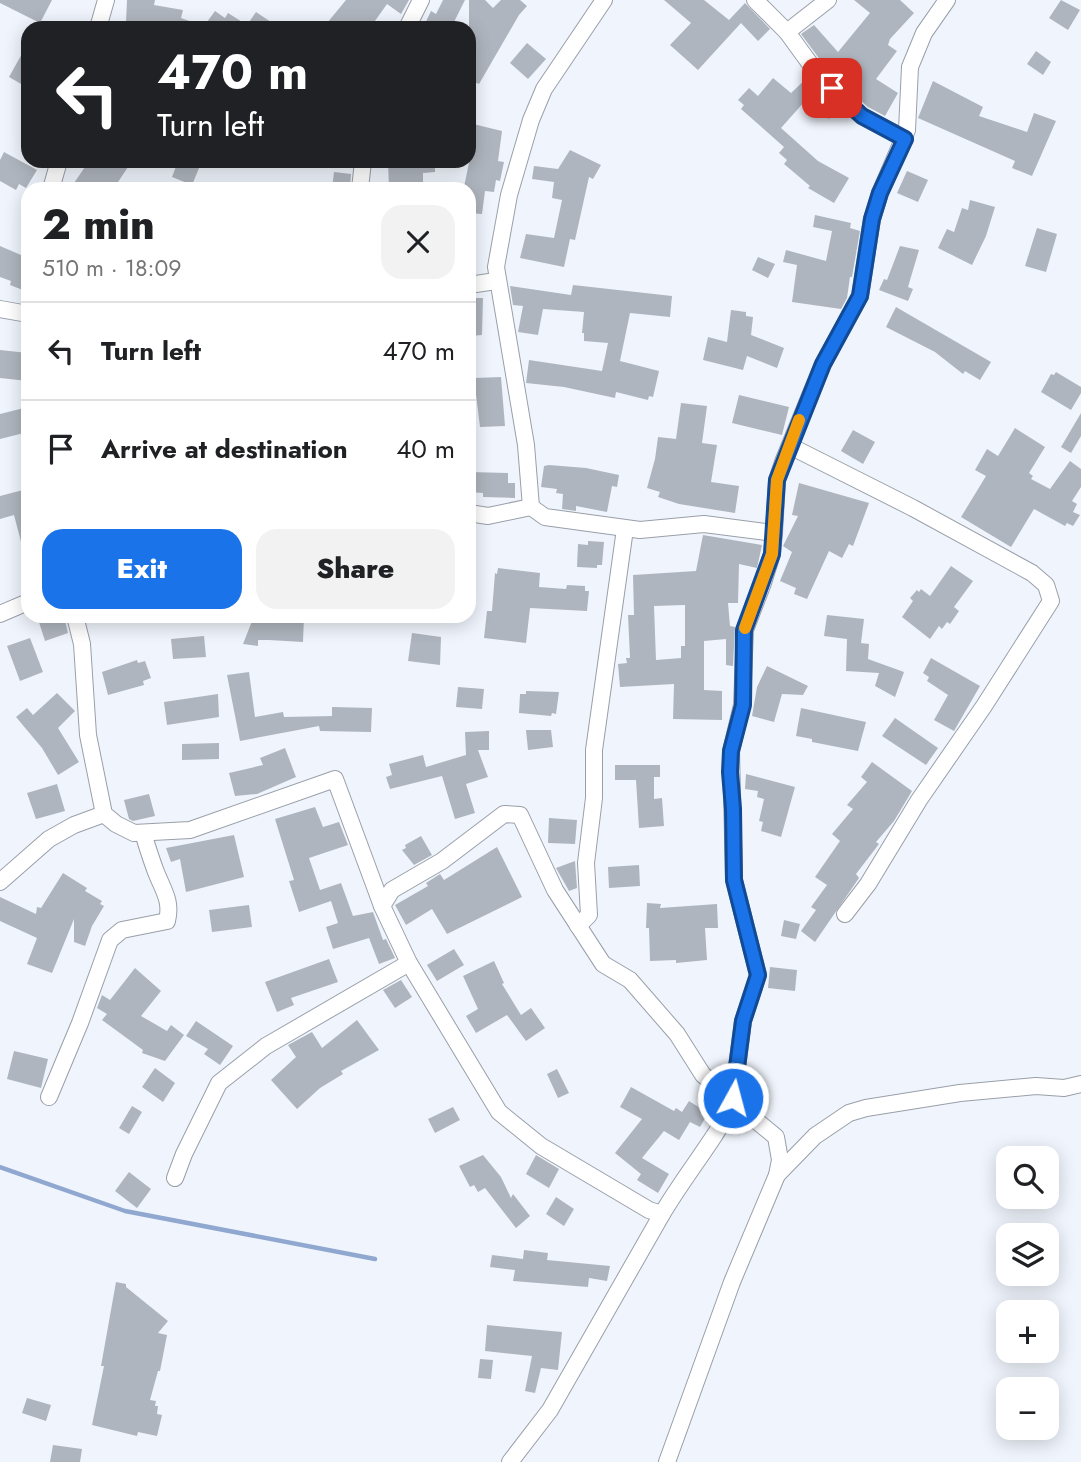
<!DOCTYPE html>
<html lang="en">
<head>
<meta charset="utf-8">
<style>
  :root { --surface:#fff; --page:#f2f2f2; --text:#202124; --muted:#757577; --line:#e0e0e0; --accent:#1a73e8 }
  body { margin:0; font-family:Jost,sans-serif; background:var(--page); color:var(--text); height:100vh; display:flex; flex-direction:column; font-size:26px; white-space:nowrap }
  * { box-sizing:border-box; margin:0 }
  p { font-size:23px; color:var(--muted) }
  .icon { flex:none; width:38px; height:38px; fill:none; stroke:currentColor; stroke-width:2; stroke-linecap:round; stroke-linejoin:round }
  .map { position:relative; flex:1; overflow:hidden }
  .sheet { position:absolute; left:21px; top:182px; width:455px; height:441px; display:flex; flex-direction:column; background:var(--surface); border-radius:21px; box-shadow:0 4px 18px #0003 }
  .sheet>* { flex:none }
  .top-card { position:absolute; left:21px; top:21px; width:455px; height:147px; border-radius:21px; box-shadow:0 4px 18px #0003; background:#202124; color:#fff; overflow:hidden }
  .controls { position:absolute; left:996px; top:1146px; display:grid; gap:14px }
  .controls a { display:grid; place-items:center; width:63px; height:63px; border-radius:14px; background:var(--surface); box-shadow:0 4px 18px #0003; font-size:35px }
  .pin { position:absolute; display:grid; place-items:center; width:60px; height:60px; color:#fff; margin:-30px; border-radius:14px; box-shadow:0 4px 10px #0006 }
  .me { position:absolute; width:77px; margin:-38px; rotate:7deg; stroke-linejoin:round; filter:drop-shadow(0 0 5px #0008) }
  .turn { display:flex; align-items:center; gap:24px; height:147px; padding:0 21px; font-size:32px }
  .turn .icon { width:91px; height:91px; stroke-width:2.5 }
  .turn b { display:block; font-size:49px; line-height:60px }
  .round { display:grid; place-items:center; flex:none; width:74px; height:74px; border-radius:21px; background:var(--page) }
  .head { display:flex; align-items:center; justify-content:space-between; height:119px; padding:0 21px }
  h1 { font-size:42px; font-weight:800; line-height:52px }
  .button { display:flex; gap:14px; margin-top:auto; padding:14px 21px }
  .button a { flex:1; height:80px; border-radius:21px; background:var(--accent); color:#fff; font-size:28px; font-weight:800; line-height:80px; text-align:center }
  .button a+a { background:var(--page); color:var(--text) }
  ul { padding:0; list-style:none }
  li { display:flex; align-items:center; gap:21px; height:98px; padding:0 21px; border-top:2px solid var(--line) }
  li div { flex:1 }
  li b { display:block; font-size:26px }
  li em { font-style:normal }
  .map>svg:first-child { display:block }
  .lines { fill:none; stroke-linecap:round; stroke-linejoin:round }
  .stream { stroke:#90a8d0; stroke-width:4.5 }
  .building { fill:#afb5be; fill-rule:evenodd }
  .street-casing { stroke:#999fa9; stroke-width:18 }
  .street { stroke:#fff; stroke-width:16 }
  .route-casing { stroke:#114b97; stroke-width:18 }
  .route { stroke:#1a73e8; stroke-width:12 }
  .slow { stroke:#f59e0b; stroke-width:12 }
</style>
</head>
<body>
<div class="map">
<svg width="1081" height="1462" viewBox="0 0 1081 1462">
  <rect width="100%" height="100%" fill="#f0f5fd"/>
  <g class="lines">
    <!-- stream -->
    <polyline class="stream" points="0,1167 125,1211 375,1259"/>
  </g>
  <!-- building -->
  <g class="building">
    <polygon points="0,0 52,0 40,23 0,3"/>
    <polygon points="127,0 155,0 154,5 183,10 181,18 204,26 215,11 225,18 228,13 247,25 256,12 280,28 153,28 126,22"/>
    <polygon points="346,0 409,0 401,14 387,4 370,28 323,28"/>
    <polygon points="443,0 465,0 451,28 423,28 431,11 436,14"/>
    <polygon points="469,0 485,0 493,8 501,0 520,0 527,6 519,15 479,84 469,80"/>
    <polygon points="664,0 704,0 729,20 745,3 770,29 758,41 741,23 698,70 670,45 691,23"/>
    <polygon points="854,0 900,0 914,13 890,39 888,45 897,51 876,79 898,93 885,116 868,107 827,69 801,34 814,25 838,52 870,13"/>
    <polygon points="1061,0 1080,10 1068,30 1049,18"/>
    <polygon points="28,43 28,88 9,77"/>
    <polygon points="527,43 546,59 528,79 510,63"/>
    <polygon points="1036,51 1051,62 1043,75 1027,64"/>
    <polygon points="773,78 791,93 807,78 837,108 829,119 805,101 781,128 818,161 849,178 834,203 808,188 810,186 784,164 787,160 779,153 784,147 741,109 744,105 738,100 749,88 758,96"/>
    <polygon points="933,81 983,107 979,116 1027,132 1034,113 1056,121 1032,176 1012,168 1015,161 918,118"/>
    <polygon points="469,123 502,131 498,161 504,162 500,181 496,180 494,192 485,191 482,214 469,213 469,188 464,187 472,148 469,147"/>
    <polygon points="570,150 601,165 593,179 589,177 575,240 570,239 564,267 520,258 526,234 554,238 562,200 552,198 554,182 532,179 534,166 558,169"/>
    <polygon points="4,152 37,170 26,188 19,184 16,190 0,181 0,160"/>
    <polygon points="89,161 132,161 118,182 128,189 70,189"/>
    <polygon points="178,161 202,161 192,185 172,177"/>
    <polygon points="388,161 435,161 435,172 423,173 423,189 389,189"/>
    <polygon points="907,171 928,180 918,202 897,193"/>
    <polygon points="334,172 351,174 350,189 332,189"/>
    <polygon points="970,200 995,207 986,236 972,265 938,248 947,229 954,232 962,208 968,210"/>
    <polygon points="815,215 851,223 850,228 860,231 852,277 850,277 847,298 841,309 792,302 797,265 783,262 786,250 826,261 832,231 813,227"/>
    <polygon points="1037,228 1057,234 1046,272 1025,266"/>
    <polygon points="0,246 28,258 28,292 10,285 11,281 0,277"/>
    <polygon points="900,246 919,250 908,287 913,289 908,301 879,290 884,279 887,280"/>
    <polygon points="758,257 775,264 768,278 752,270"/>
    <polygon points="573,285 672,296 670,317 630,313 620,361 659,371 653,397 649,396 648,400 616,392 615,398 564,387 526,383 529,360 602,371 608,343 584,341 584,333 582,333 584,312 543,309 538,335 518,332 523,306 513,305 510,286 571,295"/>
    <polygon points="469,298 483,298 482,335 470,336"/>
    <polygon points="896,307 991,362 980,380 965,371 963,374 935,352 886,327"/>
    <polygon points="731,310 746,312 746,316 753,317 751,335 784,348 777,368 747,356 743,370 703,360 708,337 727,342"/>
    <polygon points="0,350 28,353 28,381 0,378"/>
    <polygon points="1056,372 1081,387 1081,393 1071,410 1041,392 1051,374 1054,375"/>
    <polygon points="501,377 505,426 480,427 474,378"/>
    <polygon points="739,395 789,407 782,435 732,423"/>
    <polygon points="681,403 707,406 702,443 717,445 711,482 739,486 735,513 679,504 658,497 660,492 647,488 655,459 658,437 676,439"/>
    <polygon points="24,408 28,432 0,439 0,414"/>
    <polygon points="1081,413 1081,436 1071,453 1061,447"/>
    <polygon points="1015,428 1045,447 1029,473 1033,476 1031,479 1050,489 1070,461 1081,469 1081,487 1072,501 1077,504 1073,512 1080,515 1073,526 1067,523 1065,526 1034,509 1011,547 961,517 986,476 975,470 987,449 998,456"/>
    <polygon points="853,430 875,442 863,464 841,451"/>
    <polygon points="549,465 586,468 619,475 617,487 612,486 607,512 576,506 576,511 562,509 563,494 556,493 557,489 541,487 544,466"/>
    <polygon points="469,472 508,473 508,483 515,483 515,498 483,497 483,493 469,492"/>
    <polygon points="799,483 869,503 853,546 849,544 842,558 829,551 807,599 794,594 796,588 780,581 792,552 783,546 798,516 792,515"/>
    <polygon points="23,490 28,510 28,553 24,553 14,515 0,519 0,496"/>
    <path d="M703,535L762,545L757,568L739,564L738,603H728L730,626L735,627L733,666L726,665V639L704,641V690L722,691V720L673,719L674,684L620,687L618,664L627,663L626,658H630L628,615H634L633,575L696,571ZM685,605V646H681V658L656,660L654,606Z"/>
    <polygon points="588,541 604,542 602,565 597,565 597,568 577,567 578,544 588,545"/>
    <polygon points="951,566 973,581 954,607 959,611 950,624 947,622 942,629 939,626 930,639 902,617 913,601 910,598 917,590 919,592 921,589 930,596"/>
    <polygon points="498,568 540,573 539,587 566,589 567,585 585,586 585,591 589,591 587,611 530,608 526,643 484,638 487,611 492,611 495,573 497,574"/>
    <polygon points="827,615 864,619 861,643 869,644 868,659 904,672 895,697 875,686 879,673 846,671 847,639 824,636"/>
    <polygon points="37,616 64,616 68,633 45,641"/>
    <polygon points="254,616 304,616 303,642 269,640 258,640 258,646 243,644"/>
    <polygon points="412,633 441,637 440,665 408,661"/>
    <polygon points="204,636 206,657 173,659 171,639"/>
    <polygon points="30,638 43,672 20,681 7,646"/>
    <polygon points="931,658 980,686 954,731 934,720 948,695 927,681 929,677 923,673"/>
    <polygon points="137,660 138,663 145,661 151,678 143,681 144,685 108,695 102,672"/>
    <polygon points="767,666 808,686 803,695 782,694 774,722 752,716 757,687"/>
    <polygon points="249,672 255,717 283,712 284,717 332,716 332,707 372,708 371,732 320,731 319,726 240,741 227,675"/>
    <polygon points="458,687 484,689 482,709 456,707"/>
    <polygon points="526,691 559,692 556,714 552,713 551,716 519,713 520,694 526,694"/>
    <polygon points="57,693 75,711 58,728 79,762 58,775 42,748 16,717 27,708 33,715"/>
    <polygon points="218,694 219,717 167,725 164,702"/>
    <polygon points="801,708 866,722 858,751 812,742 812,739 796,736"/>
    <polygon points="895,718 938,748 926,765 882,736"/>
    <polygon points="526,730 551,730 553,747 528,750"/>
    <polygon points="489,731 489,750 478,750 488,777 466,784 475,813 455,819 442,776 390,789 386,777 392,775 389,764 423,755 426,767 466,755 465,732"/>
    <polygon points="219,743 219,759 182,760 182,744"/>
    <polygon points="285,748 296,777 257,794 235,796 229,773 263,765 260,758"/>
    <polygon points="872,762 912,791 894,821 876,842 879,844 856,874 859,878 815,942 801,931 816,910 811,907 827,885 815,877 840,841 832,834 853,809 847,805 867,782 861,777"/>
    <polygon points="615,765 660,765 660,777 654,777 654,799 662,798 664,826 639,828 636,780 615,780"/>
    <polygon points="746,774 795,787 781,837 761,831 763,822 759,821 764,799 757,797 758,791 745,789"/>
    <polygon points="57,784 65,811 36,819 27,793"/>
    <polygon points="149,794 155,816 133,821 129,819 124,800"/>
    <polygon points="315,807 323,827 339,822 348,845 309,858 320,890 341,883 353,916 373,912 383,940 386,939 395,958 379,964 369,938 333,949 326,927 338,923 331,901 299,912 289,881 294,880 275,819"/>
    <polygon points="549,818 577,820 575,844 548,843"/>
    <polygon points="234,835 244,877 186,892 180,859 171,862 166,848"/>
    <polygon points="421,836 432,855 414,865 402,850 406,848 405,845"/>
    <polygon points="497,847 522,897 447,934 432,909 406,925 395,905 428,886 426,883 440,874 444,880"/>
    <polygon points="575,861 577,888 569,891 556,868"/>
    <polygon points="639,865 640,886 609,888 608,867"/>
    <polygon points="63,873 87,888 85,891 102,901 100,904 104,906 92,926 85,946 74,942 74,919 52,973 27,964 37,938 0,921 0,897 36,914 37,907 41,908"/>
    <polygon points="647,903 661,904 660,908 717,904 718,928 705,928 707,960 676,963 676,960 650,961 649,928 646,928"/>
    <polygon points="249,905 252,927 212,932 209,910"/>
    <polygon points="784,920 800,924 796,939 781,936"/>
    <polygon points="454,949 464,965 437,981 427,965"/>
    <polygon points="329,959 338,982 291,998 294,1005 277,1012 265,982"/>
    <polygon points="494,961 504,983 502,984 521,1015 531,1008 545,1028 526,1041 507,1015 476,1033 466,1016 478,1009 463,976"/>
    <polygon points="770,967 797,970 795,991 768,988"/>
    <polygon points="135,968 161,991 141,1016 167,1031 171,1025 184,1035 165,1061 142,1053 143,1050 102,1020 107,1014 97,1008 102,995 110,1000"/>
    <polygon points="401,980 412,997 395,1008 383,990"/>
    <polygon points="357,1020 379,1050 341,1071 343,1074 320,1088 297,1109 271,1080 296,1057 288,1045 312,1032 322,1048"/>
    <polygon points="196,1021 233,1046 220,1065 204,1054 208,1049 186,1036"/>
    <polygon points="14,1051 48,1059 41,1088 7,1079"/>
    <polygon points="155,1068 175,1083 163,1102 142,1087"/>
    <polygon points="557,1069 569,1093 558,1098 547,1074"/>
    <polygon points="631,1087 674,1111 676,1108 682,1112 689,1101 708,1113 700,1127 690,1122 679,1140 664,1131 642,1158 669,1174 658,1193 637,1180 641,1174 615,1153 642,1119 620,1107"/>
    <polygon points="132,1106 142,1112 129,1134 119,1128"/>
    <polygon points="453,1107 460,1120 435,1133 428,1119"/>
    <polygon points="483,1155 501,1177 511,1198 513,1194 530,1216 516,1228 485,1188 478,1192 474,1185 470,1187 459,1166"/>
    <polygon points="536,1155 559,1169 549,1188 526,1174"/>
    <polygon points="129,1172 151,1189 137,1208 115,1191"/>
    <polygon points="556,1197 574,1209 564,1226 546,1214"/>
    <polygon points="524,1250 548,1253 547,1260 610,1266 607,1281 589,1278 588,1287 513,1281 515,1270 490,1267 492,1255 523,1259"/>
    <polygon points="116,1282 126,1284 126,1287 168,1321 158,1333 167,1335 160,1371 158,1371 150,1400 156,1401 155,1406 158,1406 157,1414 162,1415 157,1436 138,1432 137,1436 92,1425 104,1366 101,1366"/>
    <polygon points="487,1325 562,1332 558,1370 541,1368 535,1393 525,1391 532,1356 485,1351"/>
    <polygon points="480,1359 493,1360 491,1379 478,1378"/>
    <polygon points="27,1398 51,1405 46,1421 22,1413"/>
    <polygon points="53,1445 82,1449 80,1462 50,1462"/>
  </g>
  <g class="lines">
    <!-- street casing -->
    <g class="street-casing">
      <g id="street">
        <polyline points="604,0 544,89 531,120 509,195 496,267 526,445 531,507 545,517 640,530 704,524 774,533 772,554 763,583 745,630 742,705 731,751 734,880 758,975 743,1021 733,1098 736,1104 776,1137 780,1160 777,1175 732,1282 667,1462"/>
        <polyline points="755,0 787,32 819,76 845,101 862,116 905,139"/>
        <polyline points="98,28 106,0"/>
        <polyline points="407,28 421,0"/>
        <polyline points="787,32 828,0"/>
        <polyline points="51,189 59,161"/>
        <polyline points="360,189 363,161"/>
        <polyline points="469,285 496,281"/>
        <polyline points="0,309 28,314"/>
        <polyline points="790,446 913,508 1032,573 1046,585 1051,601 984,706 919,800 868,884 845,914"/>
        <polyline points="469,513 488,516 531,507"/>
        <polyline points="774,533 777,480 783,462 823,364 860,296 872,219 880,193 907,130 910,67 924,33 947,0"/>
        <polyline points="0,614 28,602"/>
        <path d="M75,616L82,644L88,735L104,814L116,824L134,833L190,830L335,779L382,906L409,963L499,1112L541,1146L649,1210L662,1214C678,1187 697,1162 714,1136C722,1124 726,1114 736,1104"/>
        <polyline points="0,882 49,839 74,825 104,814"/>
        <polyline points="382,906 392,890 442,861 504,814 520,815 555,890 603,964 630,980 677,1034 703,1075 733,1098"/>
        <polyline points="578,926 589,915 586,863 594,798 594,750 625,529"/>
        <path d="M49,1097L80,1023L110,940L122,930L167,921C172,901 163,890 156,872C151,859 147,846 143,833"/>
        <polyline points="777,1175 815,1136 849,1113 866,1108 960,1093 1036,1086 1064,1088 1081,1084"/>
        <polyline points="175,1178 184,1154 219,1083 266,1046 409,963"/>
        <polyline points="510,1462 550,1410 662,1214"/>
      </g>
    </g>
    <!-- street -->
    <use href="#street" class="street"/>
  </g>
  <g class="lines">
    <!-- route casing -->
    <g class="route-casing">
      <polyline id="route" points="733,1098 743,1021 758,975 734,880 733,809 730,772 731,751 743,705 744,630 772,554 777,480 823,364 860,296 872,219 880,193 905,139 862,116 832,88"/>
    </g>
    <!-- route -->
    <use href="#route" class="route"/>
    <!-- slow -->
    <polyline class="slow" points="745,628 772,554 777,480 799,420"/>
  </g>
</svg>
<div class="controls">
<a><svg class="icon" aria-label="search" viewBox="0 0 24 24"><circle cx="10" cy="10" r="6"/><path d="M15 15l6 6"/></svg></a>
<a><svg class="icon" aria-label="layers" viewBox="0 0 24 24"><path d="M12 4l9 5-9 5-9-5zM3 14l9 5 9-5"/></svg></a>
<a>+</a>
<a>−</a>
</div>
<div class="pin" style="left:832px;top:88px;background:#d93025"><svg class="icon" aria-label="arrive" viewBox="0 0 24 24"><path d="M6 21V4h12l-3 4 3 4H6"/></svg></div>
<svg class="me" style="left:733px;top:1098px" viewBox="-20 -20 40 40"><circle r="17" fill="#1a73e8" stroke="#fff" stroke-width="3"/><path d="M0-11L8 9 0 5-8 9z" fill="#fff"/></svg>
<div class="top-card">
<div class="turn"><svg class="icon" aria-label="left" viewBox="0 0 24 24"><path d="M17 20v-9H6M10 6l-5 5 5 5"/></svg><div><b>470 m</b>Turn left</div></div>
</div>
<section class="sheet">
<div class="head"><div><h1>2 min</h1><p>510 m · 18:09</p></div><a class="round"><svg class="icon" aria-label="close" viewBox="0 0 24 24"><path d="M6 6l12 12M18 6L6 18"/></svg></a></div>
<ul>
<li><svg class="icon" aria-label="left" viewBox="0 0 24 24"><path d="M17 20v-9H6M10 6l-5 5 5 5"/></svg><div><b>Turn left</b></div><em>470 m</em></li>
<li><svg class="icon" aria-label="arrive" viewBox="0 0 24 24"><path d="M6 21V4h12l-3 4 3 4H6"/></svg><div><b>Arrive at destination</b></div><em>40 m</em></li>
</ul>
<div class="button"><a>Exit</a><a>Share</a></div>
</section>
</div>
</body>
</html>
